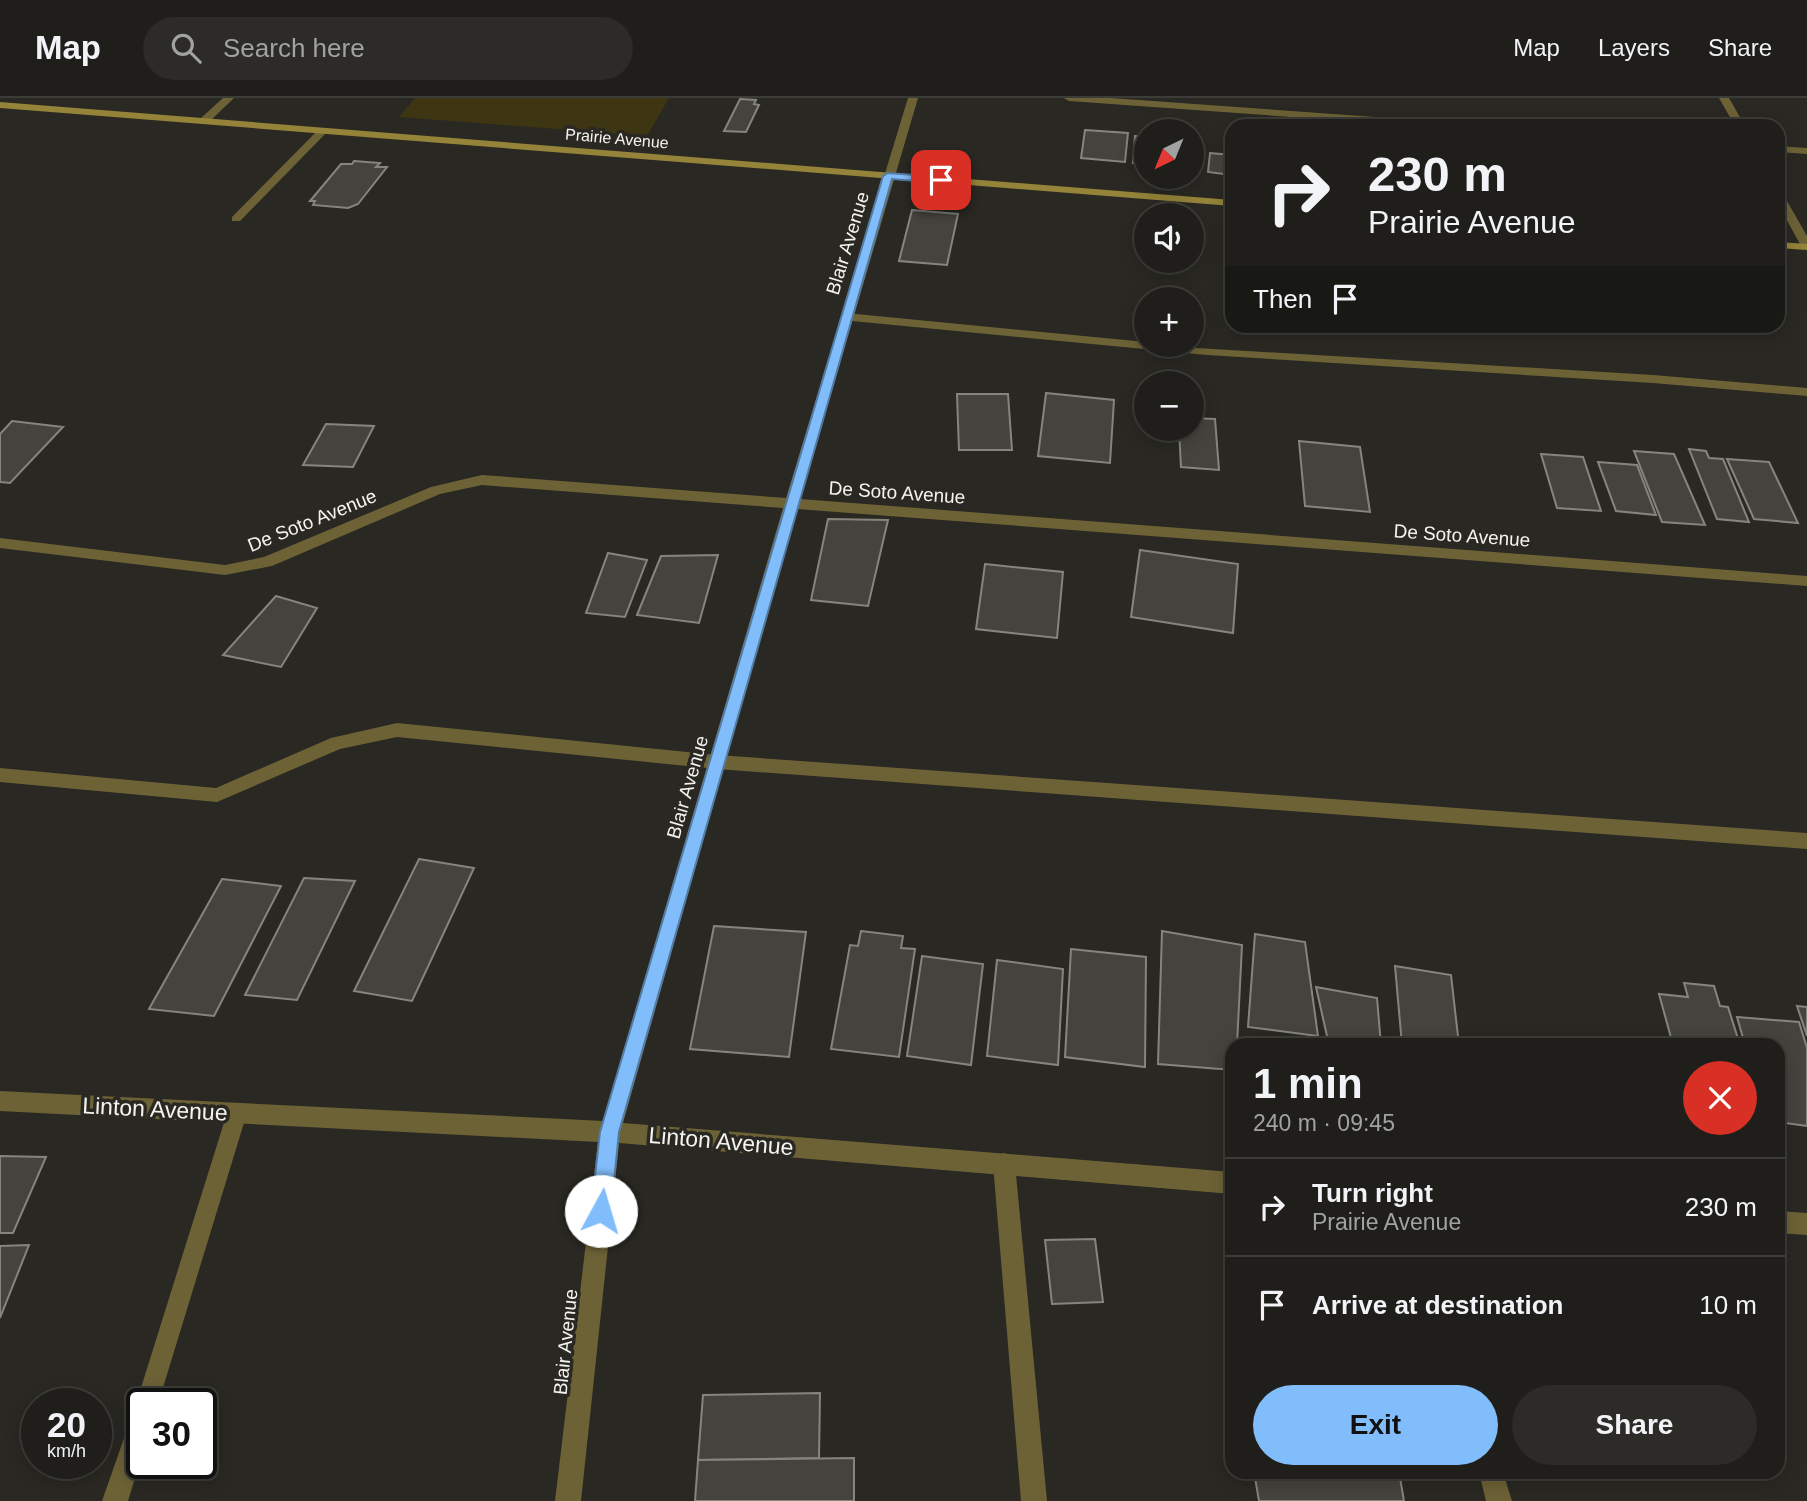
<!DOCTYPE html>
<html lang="en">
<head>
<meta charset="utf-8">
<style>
  :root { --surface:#1f1e1a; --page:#2c2b27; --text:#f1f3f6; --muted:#a1a2a2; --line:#3c3c39; --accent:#81bdfa }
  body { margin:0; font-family:Helvetica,sans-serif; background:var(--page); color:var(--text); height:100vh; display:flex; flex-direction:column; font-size:26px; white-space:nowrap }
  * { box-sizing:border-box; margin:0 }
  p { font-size:23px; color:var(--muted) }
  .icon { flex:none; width:38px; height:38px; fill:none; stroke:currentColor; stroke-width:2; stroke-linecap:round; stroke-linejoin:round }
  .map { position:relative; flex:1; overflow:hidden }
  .panel { position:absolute; left:1225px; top:940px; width:560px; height:441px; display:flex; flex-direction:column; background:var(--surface); border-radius:21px; box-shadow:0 4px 18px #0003,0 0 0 2px var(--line) }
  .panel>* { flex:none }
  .banner { position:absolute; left:1225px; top:21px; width:560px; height:214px; border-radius:21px; box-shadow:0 4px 18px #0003,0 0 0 2px var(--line); background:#1f1e1a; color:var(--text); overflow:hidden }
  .needle { width:46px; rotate:223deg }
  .controls { position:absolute; left:1134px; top:21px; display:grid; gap:14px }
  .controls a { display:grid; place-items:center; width:70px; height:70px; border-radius:50%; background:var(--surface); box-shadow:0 4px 18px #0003,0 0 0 2px var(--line); font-size:35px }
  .speed { position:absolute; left:21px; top:1290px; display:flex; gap:14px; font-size:35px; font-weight:700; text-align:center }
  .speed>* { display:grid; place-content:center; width:91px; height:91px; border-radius:50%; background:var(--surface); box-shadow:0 4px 18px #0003,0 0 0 2px var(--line); line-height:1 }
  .speed small { font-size:18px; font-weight:400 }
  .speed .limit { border:4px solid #111; border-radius:10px; background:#fff; color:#111 }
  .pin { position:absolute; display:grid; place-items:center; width:60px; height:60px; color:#fff; margin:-30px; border-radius:14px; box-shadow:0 4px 10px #0006 }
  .me { position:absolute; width:77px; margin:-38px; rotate:6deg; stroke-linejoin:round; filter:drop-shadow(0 0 5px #0008) }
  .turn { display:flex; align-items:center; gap:24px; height:147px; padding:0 28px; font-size:32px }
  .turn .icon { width:91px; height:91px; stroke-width:2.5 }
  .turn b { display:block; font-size:49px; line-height:60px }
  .then { display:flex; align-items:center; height:66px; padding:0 28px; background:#0003; gap:14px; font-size:26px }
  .round { display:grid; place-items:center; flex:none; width:74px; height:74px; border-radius:37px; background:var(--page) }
  .overview { display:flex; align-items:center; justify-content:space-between; height:119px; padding:0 28px }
  h1 { font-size:42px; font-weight:800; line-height:52px }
  .button { display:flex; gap:14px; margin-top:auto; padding:14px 28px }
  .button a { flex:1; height:80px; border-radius:42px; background:var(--accent); color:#111; font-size:28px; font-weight:800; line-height:80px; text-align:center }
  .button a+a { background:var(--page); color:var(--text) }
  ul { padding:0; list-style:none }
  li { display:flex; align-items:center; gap:21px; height:98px; padding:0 28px; border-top:2px solid var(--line) }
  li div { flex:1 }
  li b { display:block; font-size:26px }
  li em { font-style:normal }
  header { display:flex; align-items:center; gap:42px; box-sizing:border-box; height:98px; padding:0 35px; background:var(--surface); border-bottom:2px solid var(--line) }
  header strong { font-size:33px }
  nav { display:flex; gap:38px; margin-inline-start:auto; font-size:24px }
  .search { width:490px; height:63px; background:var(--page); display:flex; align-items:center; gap:18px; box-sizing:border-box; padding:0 24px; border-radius:38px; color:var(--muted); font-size:26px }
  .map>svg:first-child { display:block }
  .green { fill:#3e3512 }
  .building { fill:#44433d; stroke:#86847e; stroke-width:2 }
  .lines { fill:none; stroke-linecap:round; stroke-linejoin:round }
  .lane { fill:#6d6236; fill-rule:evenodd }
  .street { fill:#6d6236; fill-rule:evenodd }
  .secondary { fill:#948339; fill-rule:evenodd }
  .route { fill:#81bdfa; stroke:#547ba2; stroke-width:2 }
  .labels { text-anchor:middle; stroke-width:7; stroke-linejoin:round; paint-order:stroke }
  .far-street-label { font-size:16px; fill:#f4f3ef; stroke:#292822 }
  .street-label { font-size:19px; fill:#f4f3ef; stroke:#292822 }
  .near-street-label { font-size:23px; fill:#f4f3ef; stroke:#292822 }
</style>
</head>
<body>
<header>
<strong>Map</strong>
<div class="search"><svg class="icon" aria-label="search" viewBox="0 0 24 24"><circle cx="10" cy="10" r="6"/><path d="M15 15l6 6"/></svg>Search here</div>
<nav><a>Map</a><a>Layers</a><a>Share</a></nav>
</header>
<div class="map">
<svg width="1807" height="1403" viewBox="0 0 1807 1403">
  <rect width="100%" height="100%" fill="#292822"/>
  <!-- green -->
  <polygon class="green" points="415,0 669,0 647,38 399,19"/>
  <!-- building -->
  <g class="building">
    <polygon points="740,1 756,2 754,6 759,7 746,34 724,33"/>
    <polygon points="1085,32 1128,35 1125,64 1081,60"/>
    <polygon points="1135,38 1146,39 1146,66 1133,65"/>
    <polygon points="1210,55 1232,57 1232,77 1208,74"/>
    <polygon points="354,63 380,65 376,69 387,69 358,106 348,110 313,107 315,103 310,103 341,66 352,66"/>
    <polygon points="912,112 958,116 947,167 899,163"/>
    <polygon points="1046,295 1114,302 1110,365 1038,358"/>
    <polygon points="957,296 1008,296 1012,352 959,352"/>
    <polygon points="1192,320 1215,321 1219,372 1181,369 1179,331 1192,331"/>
    <polygon points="12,323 63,329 10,385 0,384 0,336"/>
    <polygon points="326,326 374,328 353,369 303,367"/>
    <polygon points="1299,343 1360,349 1370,414 1305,408"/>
    <polygon points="1689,351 1706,353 1709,360 1723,361 1749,424 1717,421"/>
    <polygon points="1634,353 1674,356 1705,427 1662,424"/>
    <polygon points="1541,356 1583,359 1601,413 1557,410"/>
    <polygon points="1727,361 1769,364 1798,425 1754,421"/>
    <polygon points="1598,364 1637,367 1656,417 1616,413"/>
    <polygon points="828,421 888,422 868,508 811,502"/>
    <polygon points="1140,452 1238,466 1233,535 1131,519"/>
    <polygon points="608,455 647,462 625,519 586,515"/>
    <polygon points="718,457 699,525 637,517 661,458"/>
    <polygon points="985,466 1063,474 1057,540 976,531"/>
    <polygon points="276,498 317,510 281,569 223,557"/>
    <polygon points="419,761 474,770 412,903 354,893"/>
    <polygon points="304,780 355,783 297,902 245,897"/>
    <polygon points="222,781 281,788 214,918 149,911"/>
    <polygon points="714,828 806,834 789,959 690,951"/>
    <polygon points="861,833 903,838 901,850 915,851 899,959 831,951 850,847 858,848"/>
    <polygon points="1162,833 1242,847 1237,947 1232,947 1232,972 1158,966"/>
    <polygon points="1255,836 1305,844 1318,938 1248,929"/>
    <polygon points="1071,851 1146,859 1145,969 1065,959"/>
    <polygon points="922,858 983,866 971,967 907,958"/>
    <polygon points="997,862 1063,871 1058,967 987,958"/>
    <polygon points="1395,868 1451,877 1459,947 1402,947"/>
    <polygon points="1684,885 1714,888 1720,908 1728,909 1740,947 1673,947 1659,896 1688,899"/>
    <polygon points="1316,889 1377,900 1381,947 1329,947"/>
    <polygon points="1797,908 1807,909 1807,938"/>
    <polygon points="1737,919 1799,924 1807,950 1807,1028 1778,1024 1778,947 1745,947"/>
    <polygon points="0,1058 46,1059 13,1135 0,1135"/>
    <polygon points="1095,1141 1103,1204 1052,1206 1045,1142"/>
    <polygon points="29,1147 0,1220 0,1148"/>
    <polygon points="820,1295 819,1360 698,1362 703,1297"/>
    <polygon points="854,1360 854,1403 695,1403 698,1362"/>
    <polygon points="1254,1374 1399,1374 1404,1403 1259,1403"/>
  </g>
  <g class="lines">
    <!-- lane -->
    <g class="lane">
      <polygon points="1064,0 1111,0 1460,25 1465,28 1417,28 1069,3"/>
      <polygon points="1778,48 1807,50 1807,56 1778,54"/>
      <polygon points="846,215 1146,244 1146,247 1653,277 1807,290 1807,298 1653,285 1207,257 842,222 842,216"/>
      <polygon points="397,625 717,657 1807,735 1807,751 717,671 397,639 340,651 217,704 0,684 0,670 216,690 331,640"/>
      <polygon points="237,1005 244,1008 247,1015 158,1306 142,1306 142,1357 128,1403 102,1403 135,1309 227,1015 230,1008"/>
      <polygon points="1004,1055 1012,1058 1015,1066 1047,1403 1021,1403 993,1066 996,1058"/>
    </g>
    <!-- street -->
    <g class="street">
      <polygon points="223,0 234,0 209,24 201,24 201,20"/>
      <polygon points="908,0 918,0 800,401 1807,478 1807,488 797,411 623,1025 1232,1074 1232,1096 619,1045 581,1403 555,1403 598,1044 0,1013 0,993 603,1023 783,410 482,387 440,396 272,468 225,477 0,450 0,440 225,467 264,459 431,389 482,377 786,400"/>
      <polygon points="1719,0 1729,0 1745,28 1735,28"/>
      <polygon points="320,30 329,32 240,123 232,123 232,119"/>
      <polygon points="1778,93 1783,96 1807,138 1807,151 1801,148 1778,106"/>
      <polygon points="1778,1113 1807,1115 1807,1137 1778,1135"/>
      <polygon points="1479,1374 1503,1374 1512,1403 1486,1403"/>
    </g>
    <!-- secondary -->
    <g class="secondary">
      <polygon points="0,4 1232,102 1232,108 0,10"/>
      <polygon points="1778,144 1807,146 1807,152 1778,150"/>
    </g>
  </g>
  <!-- route -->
  <polygon class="route" points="888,75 941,79 946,82 941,85 892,81 619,1034 611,1113 608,1120 601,1123 594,1120 591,1113 600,1034 883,78"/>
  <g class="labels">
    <!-- far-street labels -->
    <g class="far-street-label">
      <text transform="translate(617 40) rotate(5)" y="6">Prairie Avenue</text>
    </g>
    <!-- street labels -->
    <g class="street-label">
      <text transform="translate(847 145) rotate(-73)" y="7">Blair Avenue</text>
      <text transform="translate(897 394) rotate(4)" y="7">De Soto Avenue</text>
      <text transform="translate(312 422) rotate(-22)" y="7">De Soto Avenue</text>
      <text transform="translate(1462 437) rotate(4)" y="7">De Soto Avenue</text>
      <text transform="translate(687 689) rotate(-74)" y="7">Blair Avenue</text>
      <text transform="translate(565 1244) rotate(-84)" y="7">Blair Avenue</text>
    </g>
    <!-- near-street labels -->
    <g class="near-street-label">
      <text transform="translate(155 1011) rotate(3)" y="8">Linton Avenue</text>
      <text transform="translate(721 1043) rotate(5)" y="8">Linton Avenue</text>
    </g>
  </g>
</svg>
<div class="controls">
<a><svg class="needle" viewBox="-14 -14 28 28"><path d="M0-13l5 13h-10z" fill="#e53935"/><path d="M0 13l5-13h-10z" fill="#a1a2a2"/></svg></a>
<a><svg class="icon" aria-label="sound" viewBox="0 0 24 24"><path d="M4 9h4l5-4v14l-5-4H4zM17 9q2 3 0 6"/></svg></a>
<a>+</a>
<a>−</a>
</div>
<div class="speed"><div>20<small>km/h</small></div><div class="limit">30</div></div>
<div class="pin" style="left:941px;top:82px;background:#d93025"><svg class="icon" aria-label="arrive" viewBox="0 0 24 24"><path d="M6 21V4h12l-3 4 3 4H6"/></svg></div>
<svg class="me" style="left:601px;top:1113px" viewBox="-20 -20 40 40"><circle r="19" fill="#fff"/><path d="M0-13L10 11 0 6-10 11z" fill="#81bdfa"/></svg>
<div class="banner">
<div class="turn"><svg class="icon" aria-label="right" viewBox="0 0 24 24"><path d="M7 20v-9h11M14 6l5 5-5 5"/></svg><div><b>230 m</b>Prairie Avenue</div></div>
<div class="then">Then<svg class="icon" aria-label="arrive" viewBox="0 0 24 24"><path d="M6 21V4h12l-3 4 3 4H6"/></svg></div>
</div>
<section class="panel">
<div class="overview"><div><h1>1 min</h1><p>240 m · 09:45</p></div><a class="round" style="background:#d93025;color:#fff"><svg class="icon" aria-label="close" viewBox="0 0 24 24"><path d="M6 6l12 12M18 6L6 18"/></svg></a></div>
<ul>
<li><svg class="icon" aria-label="right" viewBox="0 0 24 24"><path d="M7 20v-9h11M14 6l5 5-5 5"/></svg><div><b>Turn right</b><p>Prairie Avenue</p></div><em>230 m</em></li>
<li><svg class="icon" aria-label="arrive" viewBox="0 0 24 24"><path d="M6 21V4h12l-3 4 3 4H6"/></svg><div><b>Arrive at destination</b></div><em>10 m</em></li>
</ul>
<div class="button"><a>Exit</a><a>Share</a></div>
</section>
</div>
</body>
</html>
